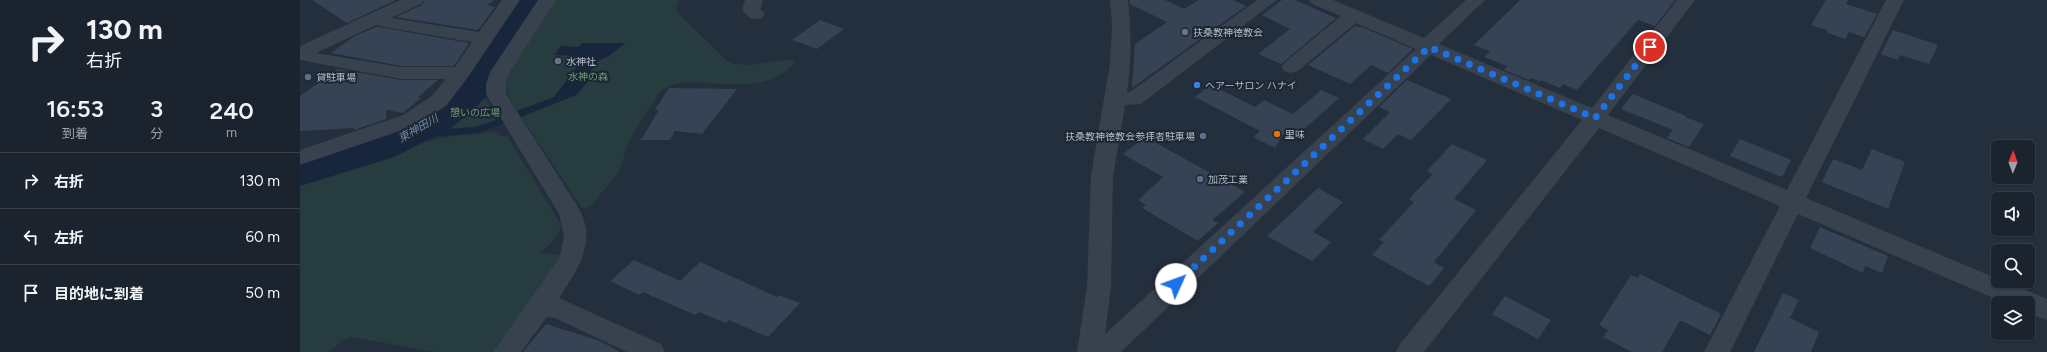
<!DOCTYPE html>
<html lang="ja">
<head>
<meta charset="utf-8">
<style>
  :root { --surface:#1b232e; --page:#242b36; --text:#f1f3f6; --muted:#a0a4aa; --line:#39404a }
  body { margin:0; font-family:Figtree,"Noto Sans JP",sans-serif; background:var(--page); color:var(--text); height:100vh; display:flex; flex-direction:column; font-size:15px; white-space:nowrap }
  * { box-sizing:border-box; margin:0 }
  p { font-size:13px; color:var(--muted) }
  .icon { flex:none; width:22px; height:22px; fill:none; stroke:currentColor; stroke-width:2; stroke-linecap:round; stroke-linejoin:round }
  .map { position:relative; flex:1; overflow:hidden }
  .drawer { display:flex; flex-direction:column; background:var(--surface); width:300px }
  .drawer>* { flex:none }
  .guide { background:#1b232e; color:var(--text); overflow:hidden }
  .needle { width:26px; rotate:1deg }
  .controls { position:absolute; left:1691px; top:140px; display:grid; gap:8px }
  .controls a { display:grid; place-items:center; width:44px; height:44px; border-radius:6px; background:var(--surface); box-shadow:0 1px 3px #0004,0 0 0 1px var(--line); font-size:20px }
  .pin { position:absolute; display:grid; place-items:center; width:34px; height:34px; color:#fff; margin:-17px; border:2px solid #fff; border-radius:50%; box-shadow:0 1px 4px #0007 }
  .me { position:absolute; width:44px; margin:-22px; rotate:47deg; stroke-linejoin:round; filter:drop-shadow(0 0 3px #0008) }
  .turn { display:flex; align-items:center; gap:14px; height:84px; padding:0 20px; font-size:18px }
  .turn .icon { width:52px; height:52px; stroke-width:2.5 }
  .turn b { display:block; font-size:28px; line-height:34px }
  .eta { display:flex; justify-content:space-evenly; align-items:center; height:68px; text-align:center }
  .eta b { font-size:24px; font-weight:600; line-height:28px }
  ul { padding:0; list-style:none }
  li { display:flex; align-items:center; gap:12px; height:56px; padding:0 20px; border-top:1px solid var(--line) }
  li div { flex:1 }
  li b { display:block; font-size:15px }
  li em { font-style:normal }
  main { display:flex; flex:1; min-height:0 }
  .map>svg:first-child { display:block }
  .green { fill:#263c3f }
  .water { fill:#17263c }
  .lines { fill:none; stroke-linecap:round; stroke-linejoin:round }
  .stream { stroke:#17263c; stroke-width:6 }
  .river { fill:#17263c; fill-rule:evenodd }
  .building { fill:#364354 }
  .minor { fill:#38414e; fill-rule:evenodd }
  .route { stroke:#1a73e8; stroke-width:7; stroke-dasharray:0 12.6 }
  .worship-dot { fill:#6b7280; stroke:#1d2633; stroke-width:1.5 }
  .service-dot { fill:#5c6f8a; stroke:#1d2633; stroke-width:1.5 }
  .shop-dot { fill:#3f7fe0; stroke:#1d2633; stroke-width:1.5 }
  .food-dot { fill:#e8710a; stroke:#1d2633; stroke-width:1.5 }
  .labels { text-anchor:middle; stroke-width:4; stroke-linejoin:round; paint-order:stroke }
  .poi-label { font-size:10px; fill:#b4bcc9; stroke:#1d2633; text-anchor:start }
  .park-label { font-size:10px; fill:#6b9a76; stroke:#1d2633 }
  .water-label { font-size:11px; font-style:italic; fill:#6d86a8; stroke:#1d2633 }
</style>
</head>
<body>
<main>
<section class="drawer">
<div class="guide">
<div class="turn"><svg class="icon" aria-label="right" viewBox="0 0 24 24"><path d="M7 20v-9h11M14 6l5 5-5 5"/></svg><div><b>130 m</b>右折</div></div>
</div>
<div class="eta">
<div><b>16:53</b><p>到着</p></div>
<div><b>3</b><p>分</p></div>
<div><b>240</b><p>m</p></div>
</div>
<ul>
<li><svg class="icon" aria-label="right" viewBox="0 0 24 24"><path d="M7 20v-9h11M14 6l5 5-5 5"/></svg><div><b>右折</b></div><em>130 m</em></li>
<li><svg class="icon" aria-label="left" viewBox="0 0 24 24"><path d="M17 20v-9H6M10 6l-5 5 5 5"/></svg><div><b>左折</b></div><em>60 m</em></li>
<li><svg class="icon" aria-label="arrive" viewBox="0 0 24 24"><path d="M6 21V4h12l-3 4 3 4H6"/></svg><div><b>目的地に到着</b></div><em>50 m</em></li>
</ul>
</section>
<div class="map">
<svg width="1747" height="352" viewBox="0 0 1747 352">
  <rect width="100%" height="100%" fill="#242f3e"/>
  <!-- green -->
  <g class="green">
    <path d="M255,0H379L376,6L379,14L427,61L433,64L452,65L490,59L496,61C458,108 388,65 359,93L329,141L319,172L293,203L288,207L282,208L210,100C205,89 206,82 210,72Z"/>
    <polygon points="186,82 185,97 197,119 177,126 124,131 161,106"/>
    <path d="M196,132L198,135L208,137L261,225C259,237 250,245 240,252L259,255L257,262L194,352H135L51,337L43,340L28,352H0V178L115,144L152,136Z"/>
  </g>
  <!-- water -->
  <polygon class="water" points="282,43 325,43 309,56 298,61 292,69 288,82 276,95 221,117 217,111 254,97 285,56 254,55 261,46 279,47"/>
  <g class="lines">
    <!-- stream -->
    <polyline class="stream" points="106,136 177,130 211,118"/>
    <!-- river -->
    <polygon class="river" points="214,0 248,0 185,98 169,114 148,130 94,157 0,186 0,158 66,139 120,112 143,96 159,82"/>
  </g>
  <!-- building -->
  <g class="building">
    <polygon points="12,0 96,0 47,23"/>
    <polygon points="125,0 194,0 187,5 195,7 178,30 96,17 122,5"/>
    <polygon points="830,0 865,0 884,9 899,0 933,0 946,6 832,88 835,44 867,22 830,4"/>
    <polygon points="982,0 995,0 1036,18 981,64 958,54 990,29 962,15"/>
    <polygon points="1220,0 1375,0 1355,26 1338,20 1277,90 1263,84 1260,88 1241,80 1240,82 1232,78 1230,80 1204,70 1207,66 1184,57 1190,51 1174,45"/>
    <polygon points="1526,0 1548,0 1546,4 1577,14 1564,37 1549,32 1545,39 1526,32 1527,30 1511,25"/>
    <polygon points="520,20 544,29 517,49 492,40"/>
    <polygon points="1055,26 1064,28 1113,49 1088,73 1071,65 1050,84 1008,65"/>
    <polygon points="76,27 84,28 169,43 154,66 101,66 31,53 55,36"/>
    <polygon points="1593,30 1638,45 1629,64 1600,55 1598,60 1581,54"/>
    <polygon points="38,69 101,80 138,80 118,97 121,98 103,113 86,110 86,119 54,130 54,128 0,131 0,96"/>
    <polygon points="1107,80 1151,99 1111,140 1098,134 1083,149 1063,139 1090,112 1079,107"/>
    <polygon points="911,85 955,107 964,100 993,114 1021,90 1039,98 993,139 983,134 975,148 953,137 960,131 895,97"/>
    <polygon points="369,88 437,89 402,134 375,131 370,140 341,140 359,110 355,110"/>
    <polygon points="1333,94 1386,116 1385,117 1404,124 1389,147 1367,138 1373,130 1321,109"/>
    <polygon points="845,137 945,192 912,220 918,223 898,241 842,208 846,205 838,200 863,177 823,154"/>
    <polygon points="1440,139 1491,160 1482,177 1430,156"/>
    <polygon points="1152,144 1187,160 1154,199 1176,210 1134,262 1144,268 1129,286 1072,255 1084,242 1079,240 1114,202 1109,199 1133,174 1127,171"/>
    <polygon points="1572,149 1605,162 1588,209 1522,182 1533,159 1562,170"/>
    <polygon points="1018,188 1043,202 1013,232 1031,242 1012,261 967,236"/>
    <polygon points="1520,227 1588,256 1582,273 1565,266 1563,273 1510,248"/>
    <polygon points="334,260 380,281 400,262 477,297 479,295 500,303 468,337 429,320 426,323 399,312 395,315 343,292 339,295 310,281"/>
    <polygon points="1340,274 1421,314 1410,335 1382,321 1379,322 1362,352 1332,352 1303,337 1308,330 1299,325 1331,275 1338,278"/>
    <polygon points="1483,293 1499,300 1490,318 1519,332 1511,352 1454,352"/>
    <polygon points="1205,296 1251,320 1238,339 1192,314"/>
    <polygon points="246,324 300,341 320,352 223,352"/>
  </g>
  <g class="lines">
    <!-- minor -->
    <g class="minor">
      <path d="M100,0H124L121,4L91,18L179,32L202,0H220L168,77L146,106L117,125L0,165V150L103,115L132,96L146,79H101L0,60V46ZM76,25L84,27L172,42L155,67H101L16,53Z"/>
      <path d="M238,0H256L210,72L206,84V94L278,207C298,241 278,269 259,298L361,344L365,352H327L255,318L247,317L221,352H193L255,264L260,255L264,236L259,214L186,94V84L190,72Z"/>
      <polygon points="445,0 463,0 460,9 465,14 462,18 456,19 450,18 442,10"/>
      <path d="M810,0H828C831,31 832,62 827,92H830L957,0H977L841,104L825,105L813,176L811,287L805,334L1116,49L1056,23L998,71L991,73L984,71L981,67L984,63L1041,16L1012,4L1009,0H1033L1124,38L1166,0H1185L1139,44L1292,108L1377,0H1395L1308,115L1487,190L1586,0H1604L1506,198L1698,279V281H1704L1747,299V320L1728,313V303H1705L1498,214L1430,352H1404L1480,206L1299,128L1124,352H1096L1100,344L1282,120L1131,55L821,352H777L787,287L791,176L810,63L812,24Z"/>
    </g>
  </g>
  <g class="lines">
    <!-- route -->
    <polyline class="route" points="876,284 1129,47 1295,118 1350,47"/>
  </g>
  <!-- markers -->
  <g class="worship-dot">
    <circle cx="885" cy="32" r="4"/>
    <circle cx="258" cy="61" r="4"/>
  </g>
  <g class="service-dot">
    <circle cx="8" cy="77" r="4"/>
    <circle cx="903" cy="136" r="4"/>
    <circle cx="900" cy="179" r="4"/>
  </g>
  <circle class="shop-dot" cx="897" cy="85" r="4"/>
  <circle class="food-dot" cx="977" cy="134" r="4"/>
  <g class="labels">
    <!-- poi labels -->
    <g class="poi-label">
      <text x="893" y="36">扶桑教神徳教会</text>
      <text x="266" y="65">水神社</text>
      <text x="16" y="81">貸駐車場</text>
      <text x="905" y="89">ヘアーサロン ハナイ</text>
      <text x="985" y="138">里味</text>
      <text x="895" y="140" text-anchor="end">扶桑教神徳教会参拝者駐車場</text>
      <text x="908" y="183">加茂工業</text>
    </g>
    <!-- park labels -->
    <g class="park-label">
      <text x="288" y="80">水神の森</text>
      <text x="175" y="116">憩いの広場</text>
    </g>
    <!-- water labels -->
    <g class="water-label">
      <text transform="translate(118 128) rotate(-30)" y="4">東神田川</text>
    </g>
  </g>
</svg>
<div class="controls">
<a><svg class="needle" viewBox="-14 -14 28 28"><path d="M0-13l5 13h-10z" fill="#e53935"/><path d="M0 13l5-13h-10z" fill="#a0a4aa"/></svg></a>
<a><svg class="icon" aria-label="sound" viewBox="0 0 24 24"><path d="M4 9h4l5-4v14l-5-4H4zM17 9q2 3 0 6"/></svg></a>
<a><svg class="icon" aria-label="search" viewBox="0 0 24 24"><circle cx="10" cy="10" r="6"/><path d="M15 15l6 6"/></svg></a>
<a><svg class="icon" aria-label="layers" viewBox="0 0 24 24"><path d="M12 4l9 5-9 5-9-5zM3 14l9 5 9-5"/></svg></a>
</div>
<div class="pin" style="left:1350px;top:47px;background:#d93025"><svg class="icon" aria-label="arrive" viewBox="0 0 24 24"><path d="M6 21V4h12l-3 4 3 4H6"/></svg></div>
<svg class="me" style="left:876px;top:284px" viewBox="-20 -20 40 40"><circle r="19" fill="#fff"/><path d="M0-13L10 11 0 6-10 11z" fill="#1a73e8"/></svg>
</div>
</main>
</body>
</html>
